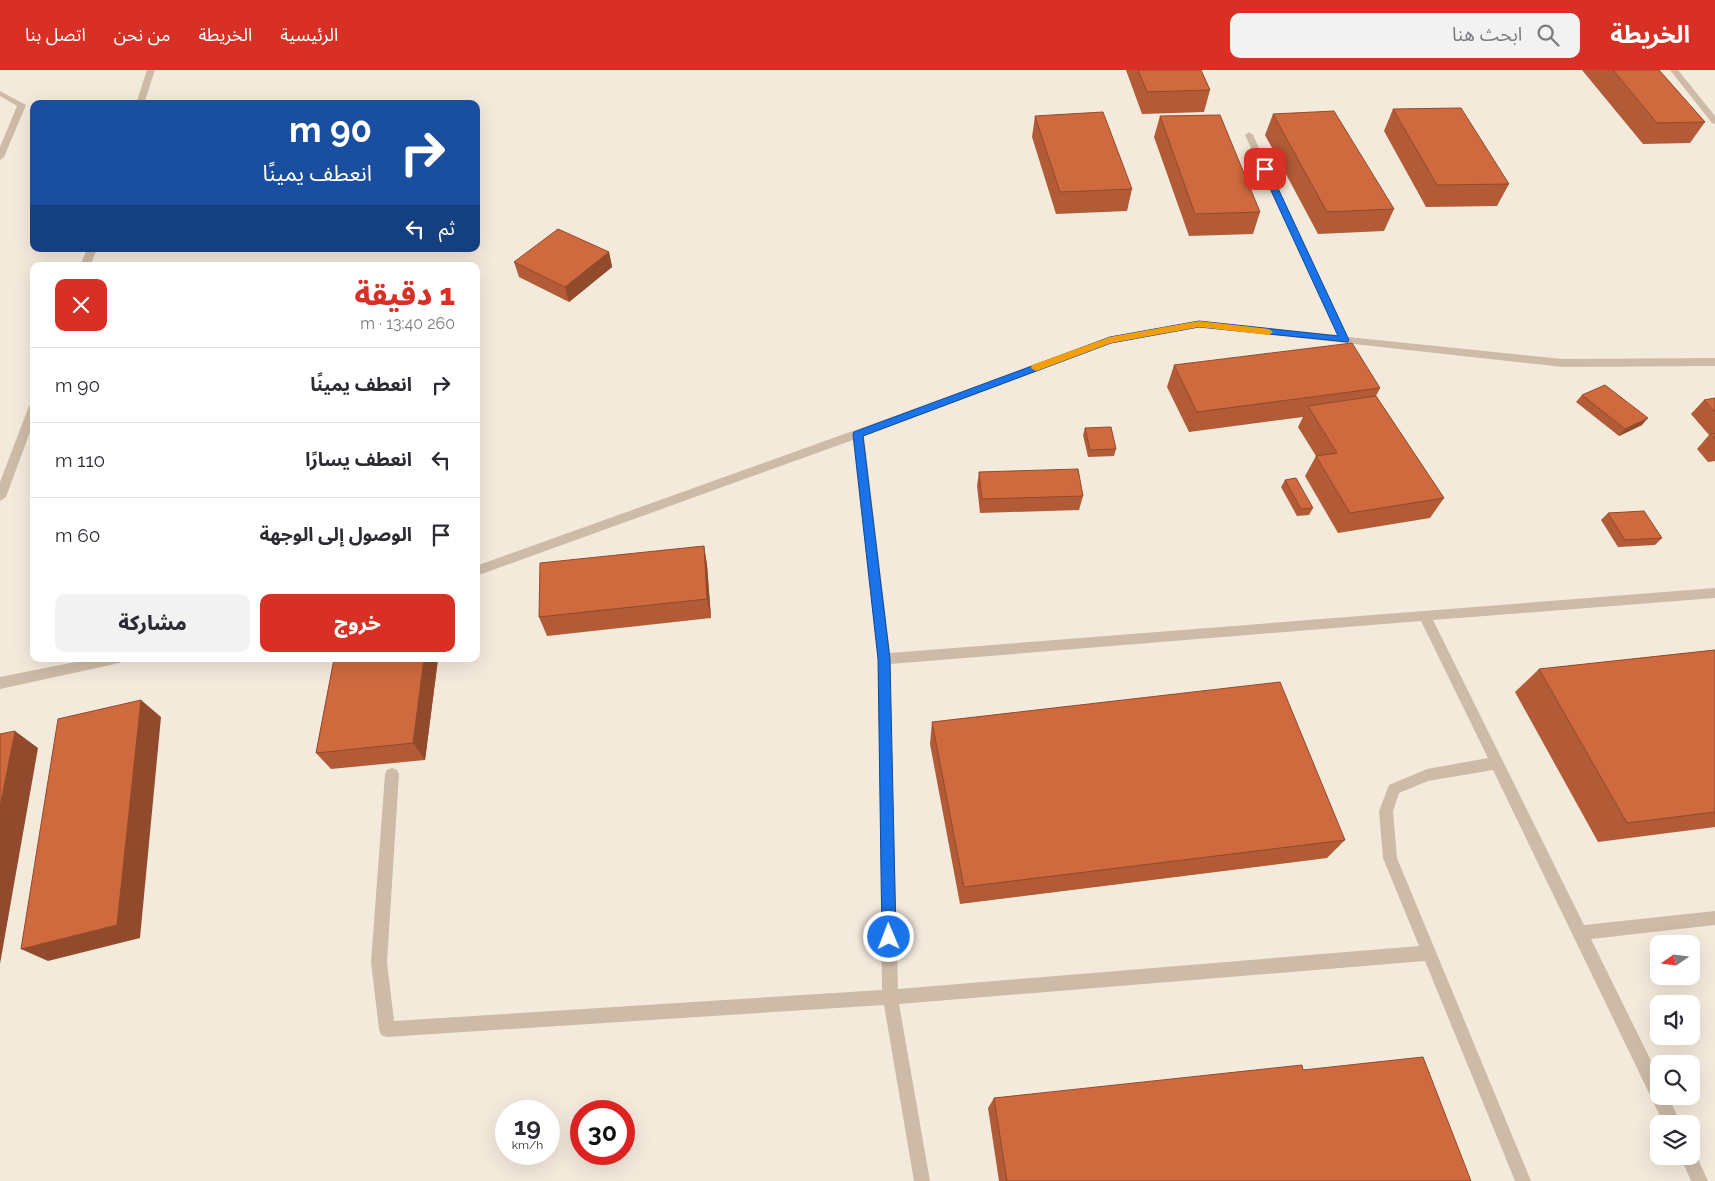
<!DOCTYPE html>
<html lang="ar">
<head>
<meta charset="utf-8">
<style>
  :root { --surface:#fff; --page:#f2f2f3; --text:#2b2b33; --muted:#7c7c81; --line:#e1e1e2; --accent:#d93025 }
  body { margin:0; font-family:Raleway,"Noto Sans Arabic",sans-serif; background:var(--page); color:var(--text); direction:rtl; height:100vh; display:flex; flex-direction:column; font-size:19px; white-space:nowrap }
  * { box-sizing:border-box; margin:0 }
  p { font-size:16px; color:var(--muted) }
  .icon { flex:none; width:28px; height:28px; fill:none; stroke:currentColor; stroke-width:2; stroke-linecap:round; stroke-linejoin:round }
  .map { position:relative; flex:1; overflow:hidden; direction:ltr }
  .panel { position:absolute; left:30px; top:192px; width:450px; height:400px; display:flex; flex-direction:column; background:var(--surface); border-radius:10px; box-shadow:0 5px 20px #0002; direction:rtl }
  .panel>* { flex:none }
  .guide { position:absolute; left:30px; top:30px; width:450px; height:152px; border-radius:10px; box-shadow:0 5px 20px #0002; direction:rtl; background:#1a4fa0; color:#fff; overflow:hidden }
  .needle { width:32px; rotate:256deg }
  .fabs { position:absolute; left:1650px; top:865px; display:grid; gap:10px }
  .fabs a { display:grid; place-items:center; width:50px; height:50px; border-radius:10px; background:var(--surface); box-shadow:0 5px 20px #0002; font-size:25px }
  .speed { position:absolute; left:495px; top:1030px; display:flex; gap:10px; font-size:25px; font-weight:700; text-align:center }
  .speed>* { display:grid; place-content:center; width:65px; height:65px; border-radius:50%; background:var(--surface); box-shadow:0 5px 20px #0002; line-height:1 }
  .speed small { font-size:12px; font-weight:400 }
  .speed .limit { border:8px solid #d22; background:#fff; color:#111 }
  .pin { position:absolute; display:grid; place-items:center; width:42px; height:42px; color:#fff; margin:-21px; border-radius:10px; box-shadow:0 2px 8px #0006 }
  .me { position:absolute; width:55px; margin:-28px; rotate:359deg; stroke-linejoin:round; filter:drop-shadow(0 0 4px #0008) }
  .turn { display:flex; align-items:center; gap:18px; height:105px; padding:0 25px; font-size:22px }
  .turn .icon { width:65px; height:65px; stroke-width:2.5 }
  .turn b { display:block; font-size:35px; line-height:42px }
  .then { display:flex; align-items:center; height:48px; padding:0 25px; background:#0003; gap:10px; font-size:19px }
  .round { display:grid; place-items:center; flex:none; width:52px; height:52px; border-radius:10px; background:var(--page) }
  .overview { display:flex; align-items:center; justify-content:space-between; height:85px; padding:0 25px }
  h1 { font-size:30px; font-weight:800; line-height:38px; color:var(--accent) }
  .action { display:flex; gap:10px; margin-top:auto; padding:10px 25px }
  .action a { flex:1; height:58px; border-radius:10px; background:var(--accent); color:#fff; font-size:20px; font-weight:800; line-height:58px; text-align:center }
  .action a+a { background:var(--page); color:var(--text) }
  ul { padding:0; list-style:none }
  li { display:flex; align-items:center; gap:15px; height:75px; padding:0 25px; border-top:1px solid var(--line) }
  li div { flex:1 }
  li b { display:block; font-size:19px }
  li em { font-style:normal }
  header { display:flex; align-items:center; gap:30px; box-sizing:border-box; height:70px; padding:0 25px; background:var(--accent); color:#fff }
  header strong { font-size:24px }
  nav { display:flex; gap:28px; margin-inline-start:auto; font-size:18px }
  .search { width:350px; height:45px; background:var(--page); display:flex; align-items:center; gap:12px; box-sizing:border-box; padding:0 18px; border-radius:10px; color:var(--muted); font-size:19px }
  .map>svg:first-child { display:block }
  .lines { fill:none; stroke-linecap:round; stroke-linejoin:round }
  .service { fill:#cdbba7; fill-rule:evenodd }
  .minor { fill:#cdbba7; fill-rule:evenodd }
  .wall { fill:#b25b36 }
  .shaded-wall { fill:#914a2c }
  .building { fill:#cf6a3f; stroke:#914a2c }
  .route { fill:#1a73e8; stroke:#114b97 }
  .slow { fill:#f59e0b }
</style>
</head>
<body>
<header>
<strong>الخريطة</strong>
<div class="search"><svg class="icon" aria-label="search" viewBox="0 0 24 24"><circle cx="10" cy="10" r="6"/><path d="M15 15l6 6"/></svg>ابحث هنا</div>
<nav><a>الرئيسية</a><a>الخريطة</a><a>من نحن</a><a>اتصل بنا</a></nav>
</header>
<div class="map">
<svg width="1715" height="1111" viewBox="0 0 1715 1111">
  <rect width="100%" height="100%" fill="#f4eadc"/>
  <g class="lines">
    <!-- service -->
    <g class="service">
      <polygon points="1670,0 1678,0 1715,46 1715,54 1712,53"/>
      <polygon points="0,21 26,35 4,87 0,90 0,77 17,36 0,26"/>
    </g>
    <!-- minor -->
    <g class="minor">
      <polygon points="147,0 155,0 144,34 136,34"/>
      <path d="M1249,62L1253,65L1348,267L1563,289L1715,288V296L1563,297L1199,257L1112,273L864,366L890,583L1715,518V528L1433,550L1584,855L1715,841V855L1591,869L1659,1007V1026H1668L1681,1054H1664L1493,700L1428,711L1399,723L1393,741L1397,788L1531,1111H1515L1425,891L899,934L930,1111H914L884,935L387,967L381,965L379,959L371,892L385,704L387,700L392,698L397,700L399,704L387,892L394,951L882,920L878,589L853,370L476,506V496L889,348L1110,267L1199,251L1338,265L1245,65ZM1421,551L1488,688L1427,699L1389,715L1379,741L1383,788L1419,876L898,919L890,594Z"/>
      <polygon points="87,179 97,179 90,196 80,196"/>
      <polygon points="34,332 34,351 6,427 0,431 0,412 29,336"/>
      <polygon points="90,589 121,589 120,593 115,594 0,619 0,607"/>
      <polygon points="1691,1079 1694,1080 1708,1111 1691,1111 1680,1086 1691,1086"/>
    </g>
  </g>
  <!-- wall -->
  <g class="wall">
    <polygon points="1126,0 1201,0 1210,20 1204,42 1142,44"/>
    <polygon points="1582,0 1659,0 1705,52 1690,73 1643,74"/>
    <polygon points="1393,39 1509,114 1497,136 1426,137 1384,61"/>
    <polygon points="1273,44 1394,139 1384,161 1318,164 1265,65"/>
    <polygon points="1035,46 1132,119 1127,141 1056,144 1032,67"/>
    <polygon points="1160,46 1260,142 1253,164 1189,166 1154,67"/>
    <polygon points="609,182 612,197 569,232 519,207 514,192"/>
    <polygon points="1174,295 1380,318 1376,326 1444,428 1430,448 1338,463 1305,406 1316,386 1298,357 1303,347 1189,362 1167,317"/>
    <polygon points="1582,325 1642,355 1619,366 1576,332"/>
    <polygon points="1715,328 1715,391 1708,392 1697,379 1709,365 1691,344 1704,330"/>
    <polygon points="1085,358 1116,379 1114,386 1088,387 1083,365"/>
    <polygon points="979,402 1083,426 1079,440 980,443 977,416"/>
    <polygon points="1285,410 1313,438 1309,445 1297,446 1281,417"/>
    <polygon points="1608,443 1662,468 1655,475 1618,477 1601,450"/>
    <polygon points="704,476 707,495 711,548 547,566 539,547"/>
    <polygon points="1715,580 1715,757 1598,772 1515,622 1539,599"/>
    <polygon points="334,589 438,589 425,690 331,699 316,683"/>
    <polygon points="932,652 1345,770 1327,788 960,834 930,674"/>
    <polygon points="1303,1000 1471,1111 999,1111 988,1038 994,1028"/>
  </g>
  <!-- shaded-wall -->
  <g class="shaded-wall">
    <polygon points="609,182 612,197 569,232 565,217"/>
    <polygon points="1648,348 1642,355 1619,366 1625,359"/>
    <polygon points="704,476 707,495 711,548 707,529"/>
    <polygon points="424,589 438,589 425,690 413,673"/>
    <polygon points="141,630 161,647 140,868 48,891 21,879"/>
    <polygon points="15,661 38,678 0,894 0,737"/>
  </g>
  <!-- building -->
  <g class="building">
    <polygon points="1138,0 1201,0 1210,20 1147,22"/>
    <polygon points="1613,0 1659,0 1705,52 1657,53"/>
    <polygon points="1461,38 1509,114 1437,115 1393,39"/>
    <polygon points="1334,41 1394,139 1327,142 1273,44"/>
    <polygon points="1103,42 1132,119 1060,122 1035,46"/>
    <polygon points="1220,45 1260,142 1195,144 1160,46"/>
    <polygon points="558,159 609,182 565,217 514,192"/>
    <polygon points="1352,273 1380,318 1197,342 1174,295"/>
    <polygon points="1605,315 1648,348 1625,359 1582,325"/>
    <polygon points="1376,326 1444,428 1350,443 1316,386 1337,383 1308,336"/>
    <polygon points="1715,328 1715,342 1704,330"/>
    <polygon points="1111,357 1116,379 1090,380 1085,358"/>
    <polygon points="1715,363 1715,369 1711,364"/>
    <polygon points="1078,399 1083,426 982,429 979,402"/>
    <polygon points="1296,408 1313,438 1301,439 1285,410"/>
    <polygon points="1644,441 1662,468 1625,470 1608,443"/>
    <polygon points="704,476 707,529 539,547 540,493"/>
    <polygon points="1715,580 1715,742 1627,753 1539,599"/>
    <polygon points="334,589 424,589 413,673 316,683"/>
    <polygon points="1280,612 1345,770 964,817 932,652"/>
    <polygon points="141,630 117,855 21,879 58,649"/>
    <polygon points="15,661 0,737 0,664"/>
    <polygon points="1423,987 1471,1111 1007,1111 994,1028 1302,995 1303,1000"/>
  </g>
  <!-- route -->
  <polygon class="route" points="1265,96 1269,99 1349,270 1348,272 1199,257 1111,273 863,366 890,589 896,867 894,872 889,874 884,872 882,867 878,589 853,364 854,362 1110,267 1199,251 1338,266 1261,99"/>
  <!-- slow -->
  <polygon class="slow" points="1199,251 1269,259 1273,262 1269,265 1199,257 1111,273 1039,300 1036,301 1031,298 1032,295 1110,267"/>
</svg>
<div class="fabs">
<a><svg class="needle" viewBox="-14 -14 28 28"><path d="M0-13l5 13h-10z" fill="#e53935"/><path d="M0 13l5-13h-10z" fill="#7c7c81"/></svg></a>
<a><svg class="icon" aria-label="sound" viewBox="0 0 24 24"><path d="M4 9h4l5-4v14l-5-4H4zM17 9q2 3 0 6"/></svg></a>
<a><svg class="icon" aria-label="search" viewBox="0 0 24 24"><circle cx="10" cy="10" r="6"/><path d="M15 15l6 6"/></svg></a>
<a><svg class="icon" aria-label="layers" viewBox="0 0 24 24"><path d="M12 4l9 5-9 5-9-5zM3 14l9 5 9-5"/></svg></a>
</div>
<div class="speed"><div>19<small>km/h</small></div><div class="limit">30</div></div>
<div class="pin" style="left:1265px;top:99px;background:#d93025"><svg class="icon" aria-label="arrive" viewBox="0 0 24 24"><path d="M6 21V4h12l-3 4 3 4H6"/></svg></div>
<svg class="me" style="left:889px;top:867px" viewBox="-20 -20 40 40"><circle r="17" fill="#1a73e8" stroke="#fff" stroke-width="3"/><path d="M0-11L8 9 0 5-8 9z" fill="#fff"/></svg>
<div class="guide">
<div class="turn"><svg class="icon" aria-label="right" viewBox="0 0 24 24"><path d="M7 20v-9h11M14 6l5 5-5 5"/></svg><div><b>90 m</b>انعطف يمينًا</div></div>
<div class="then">ثم<svg class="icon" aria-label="left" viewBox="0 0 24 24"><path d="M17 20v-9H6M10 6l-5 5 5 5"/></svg></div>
</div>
<section class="panel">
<div class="overview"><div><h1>1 دقيقة</h1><p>260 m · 13:40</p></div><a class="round" style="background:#d93025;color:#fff"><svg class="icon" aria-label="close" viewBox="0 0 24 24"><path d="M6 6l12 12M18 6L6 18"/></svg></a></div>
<ul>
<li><svg class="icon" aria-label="right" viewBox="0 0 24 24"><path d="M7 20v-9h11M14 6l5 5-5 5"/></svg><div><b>انعطف يمينًا</b></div><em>90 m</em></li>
<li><svg class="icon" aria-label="left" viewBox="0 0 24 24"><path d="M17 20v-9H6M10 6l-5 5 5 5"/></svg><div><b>انعطف يسارًا</b></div><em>110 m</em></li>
<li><svg class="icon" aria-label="arrive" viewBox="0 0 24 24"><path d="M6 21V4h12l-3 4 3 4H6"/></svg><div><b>الوصول إلى الوجهة</b></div><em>60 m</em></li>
</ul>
<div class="action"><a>خروج</a><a>مشاركة</a></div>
</section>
</div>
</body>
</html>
